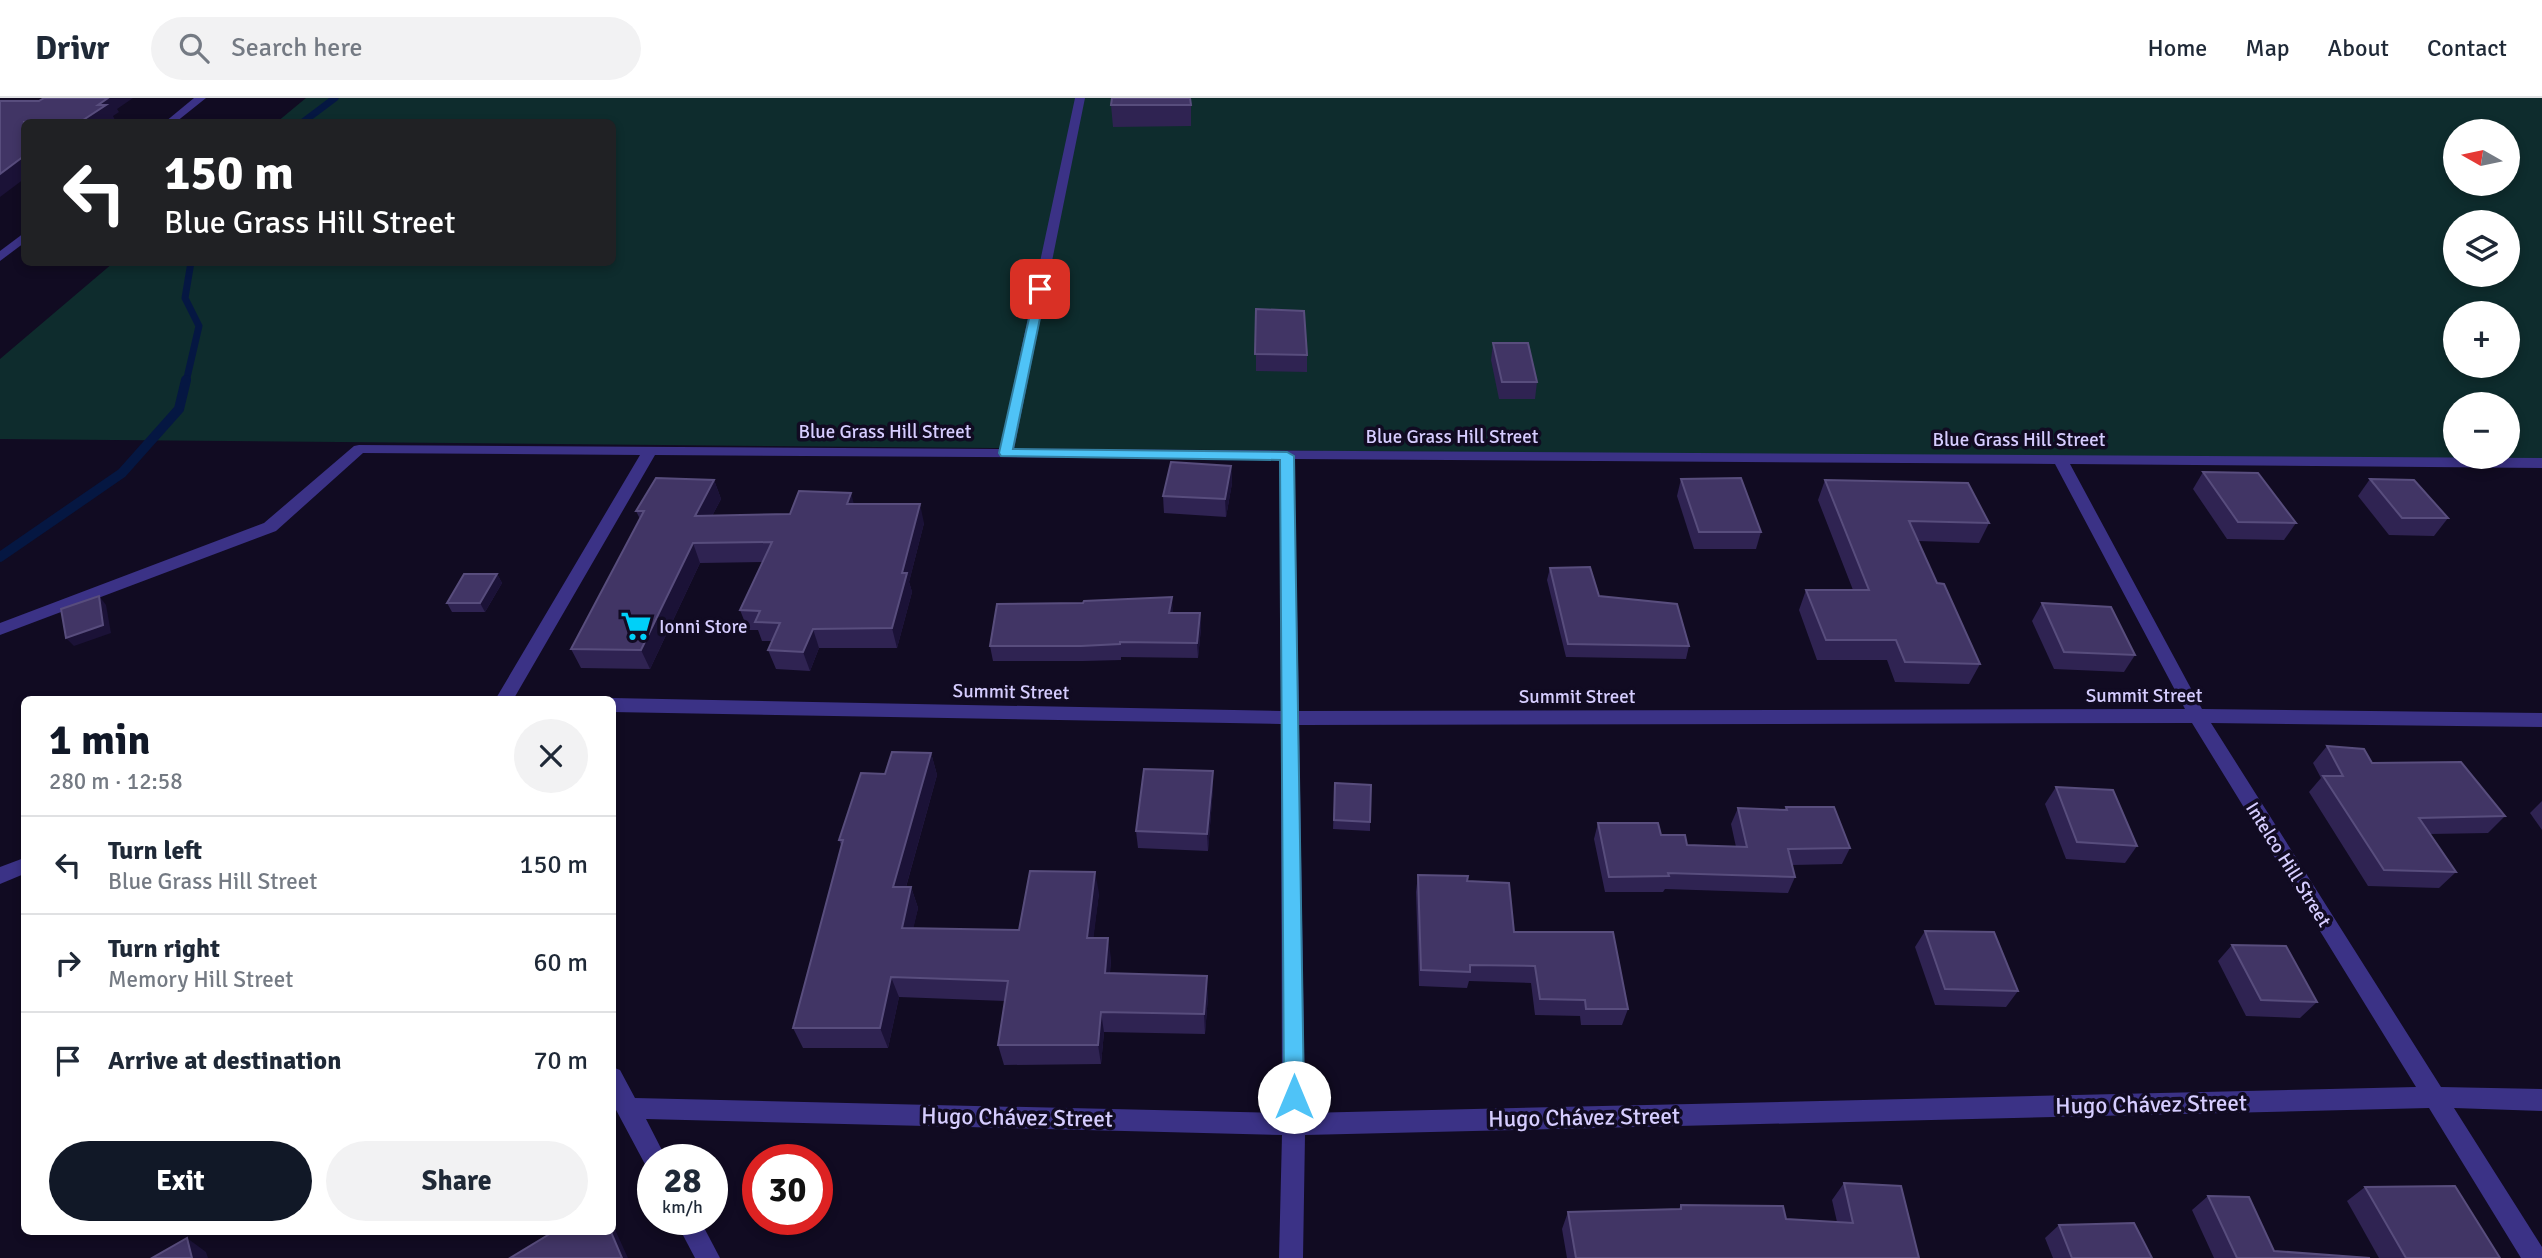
<!DOCTYPE html>
<html lang="en">
<head>
<meta charset="utf-8">
<style>
  :root { --surface:#fff; --page:#f2f2f3; --text:#1f2937; --muted:#747a83; --line:#e0e1e3; --accent:#111827 }
  body { margin:0; font-family:Signika,sans-serif; background:var(--page); color:var(--text); height:100vh; display:flex; flex-direction:column; font-size:26px; white-space:nowrap }
  * { box-sizing:border-box; margin:0 }
  p { font-size:23px; color:var(--muted) }
  .icon { flex:none; width:38px; height:38px; fill:none; stroke:currentColor; stroke-width:2; stroke-linecap:round; stroke-linejoin:round }
  .map { position:relative; flex:1; overflow:hidden }
  .drawer { position:absolute; left:21px; top:598px; width:595px; height:539px; display:flex; flex-direction:column; background:var(--surface); border-radius:10px; box-shadow:0 4px 10px #0003 }
  .drawer>* { flex:none }
  .guide { position:absolute; left:21px; top:21px; width:595px; height:147px; border-radius:10px; box-shadow:0 4px 10px #0003; background:#202124; color:#fff; overflow:hidden }
  .needle { width:46px; rotate:279deg }
  .tools { position:absolute; left:2443px; top:21px; display:grid; gap:14px }
  .tools a { display:grid; place-items:center; width:77px; height:77px; border-radius:50%; background:var(--surface); box-shadow:0 4px 10px #0003; font-size:35px }
  .speed { position:absolute; left:637px; top:1046px; display:flex; gap:14px; font-size:35px; font-weight:700; text-align:center }
  .speed>* { display:grid; place-content:center; width:91px; height:91px; border-radius:50%; background:var(--surface); box-shadow:0 4px 10px #0003; line-height:1 }
  .speed small { font-size:18px; font-weight:400 }
  .speed .limit { border:10px solid #d22; background:#fff; color:#111 }
  .pin { position:absolute; display:grid; place-items:center; width:60px; height:60px; color:#fff; margin:-30px; border-radius:14px; box-shadow:0 4px 10px #0006 }
  .me { position:absolute; width:77px; margin:-38px; rotate:0deg; stroke-linejoin:round; filter:drop-shadow(0 0 5px #0008) }
  .turn { display:flex; align-items:center; gap:24px; height:147px; padding:0 28px; font-size:32px }
  .turn .icon { width:91px; height:91px; stroke-width:2.5 }
  .turn b { display:block; font-size:49px; line-height:60px }
  .round { display:grid; place-items:center; flex:none; width:74px; height:74px; border-radius:37px; background:var(--page) }
  .overview { display:flex; align-items:center; justify-content:space-between; height:119px; padding:0 28px }
  h1 { font-size:42px; font-weight:800; line-height:52px; color:var(--accent) }
  .action { display:flex; gap:14px; margin-top:auto; padding:14px 28px }
  .action a { flex:1; height:80px; border-radius:42px; background:var(--accent); color:#fff; font-size:28px; font-weight:800; line-height:80px; text-align:center }
  .action a+a { background:var(--page); color:var(--text) }
  ul { padding:0; list-style:none }
  li { display:flex; align-items:center; gap:21px; height:98px; padding:0 28px; border-top:2px solid var(--line) }
  li div { flex:1 }
  li b { display:block; font-size:26px }
  li em { font-style:normal }
  header { display:flex; align-items:center; gap:42px; box-sizing:border-box; height:98px; padding:0 35px; background:var(--surface); border-bottom:2px solid var(--line) }
  header strong { font-size:33px }
  nav { display:flex; gap:38px; margin-inline-start:auto; font-size:24px }
  .search { width:490px; height:63px; background:var(--page); display:flex; align-items:center; gap:18px; box-sizing:border-box; padding:0 24px; border-radius:38px; color:var(--muted); font-size:26px }
  .map>svg:first-child { display:block }
  .green { fill:#0e2c2d; fill-rule:evenodd }
  .lines { fill:none; stroke-linecap:round; stroke-linejoin:round }
  .stream-far1 { stroke:#051742; stroke-width:7 }
  .stream { stroke:#051742; stroke-width:10 }
  .minor { fill:#3b3286; fill-rule:evenodd }
  .wall { fill:#2f2352 }
  .shaded-wall { fill:#1b1237 }
  .building { fill:#413565; stroke:#584d7d; stroke-width:2 }
  .route { fill:#4fc3f7; stroke:#337fa1; stroke-width:2 }
  .labels { text-anchor:middle; stroke-width:7; stroke-linejoin:round; paint-order:stroke }
  .street-label { font-size:19px; fill:#d6cdff; stroke:#110b22 }
  .poi-label { font-size:19px; fill:#d6cdff; stroke:#110b22; text-anchor:start }
  .near-street-label { font-size:23px; fill:#d6cdff; stroke:#110b22 }
</style>
</head>
<body>
<header>
<strong>Drivr</strong>
<div class="search"><svg class="icon" aria-label="search" viewBox="0 0 24 24"><circle cx="10" cy="10" r="6"/><path d="M15 15l6 6"/></svg>Search here</div>
<nav><a>Home</a><a>Map</a><a>About</a><a>Contact</a></nav>
</header>
<div class="map">
<svg width="2542" height="1160" viewBox="0 0 2542 1160">
  <rect width="100%" height="100%" fill="#110b22"/>
  <!-- green -->
  <path class="green" d="M306,0H2542V364L0,341V261L113,165L612,164V24H277ZM2455,33H2508V86H2455ZM2455,124H2508V177H2455ZM2455,215H2508V268H2455ZM2455,306H2508V359H2455Z"/>
  <g class="lines">
    <!-- stream-far1 -->
    <g class="stream-far1">
      <polyline points="303,24 335,0"/>
      <polyline points="186,284 199,228 185,200 191,164"/>
    </g>
    <!-- stream -->
    <polyline class="stream" points="0,459 122,375 179,311 186,282"/>
    <!-- minor -->
    <g class="minor">
      <polygon points="194,0 206,0 176,24 165,24"/>
      <path d="M1075,0H1085L1014,351L2542,360V370L2070,366L2202,611L2542,615V629L2211,625L2441,989L2542,991V1013L2454,1010L2542,1149V1160H2521L2429,1010L1305,1037L1303,1160H1279L1282,1037L646,1021L667,1062H653V1072L647,1070L615,1010L612,969L620,972L635,1000L1282,1015L1281,626L612,614V602H607L612,600L1281,613L1280,361L655,357L513,602H495L640,357L363,355L276,433L0,537V525L264,425L354,348L359,347L1000,351ZM1294,361L2055,366L2185,611L1299,613ZM2192,625L2416,989L1305,1015L1299,627Z"/>
      <polygon points="24,135 24,145 0,163 0,153"/>
      <polygon points="24,760 24,776 0,786 0,769"/>
      <polygon points="675,1122 700,1122 720,1160 695,1160"/>
    </g>
  </g>
  <!-- wall -->
  <g class="wall">
    <polygon points="1112,0 1191,0 1191,28 1113,29 1111,7"/>
    <polygon points="1256,211 1307,257 1307,274 1256,273"/>
    <polygon points="1493,245 1537,284 1535,301 1499,301 1491,262"/>
    <polygon points="1231,368 1232,385 1226,419 1164,415 1163,398"/>
    <polygon points="2203,374 2296,425 2284,442 2227,441 2193,391"/>
    <polygon points="1681,381 1761,434 1756,451 1694,451 1677,398"/>
    <polygon points="2370,381 2448,420 2434,438 2389,437 2358,398"/>
    <polygon points="714,382 721,401 712,418 790,416 854,406 924,425 909,484 912,494 897,550 819,550 810,573 776,571 768,552 772,543 762,543 758,532 748,532 740,512 763,464 700,465 650,571 581,570 571,551 640,421 636,413"/>
    <polygon points="1825,382 1989,425 1979,445 1918,443 1937,485 1980,566 1969,586 1895,584 1887,562 1817,562 1799,512 1806,492 1853,492 1818,402"/>
    <polygon points="1550,470 1689,548 1686,561 1566,559 1547,482"/>
    <polygon points="497,476 502,485 485,514 452,514 447,505"/>
    <polygon points="2042,505 2135,557 2124,574 2054,571 2032,523"/>
    <polygon points="1172,515 1200,515 1201,530 1198,560 1121,559 1121,562 1083,563 993,563 990,548"/>
    <polygon points="2327,648 2372,665 2505,718 2488,735 2430,736 2456,774 2439,790 2368,788 2309,694 2321,680 2313,665"/>
    <polygon points="931,655 937,677 906,789 911,789 918,810 913,830 1019,832 1099,795 1093,840 1111,860 1110,875 1208,898 1205,936 1104,934 1101,966 1004,967 998,947 1005,903 899,899 888,950 803,950 793,930 842,749 839,742 885,676"/>
    <polygon points="1335,685 1370,724 1370,733 1333,731"/>
    <polygon points="2056,689 2137,748 2125,765 2066,761 2045,706"/>
    <polygon points="1213,690 1208,753 1138,750 1136,733"/>
    <polygon points="2542,703 2542,732 2530,715"/>
    <polygon points="1786,709 1850,750 1842,766 1792,767 1795,779 1788,795 1665,791 1663,794 1605,794 1594,741 1598,725 1661,737 1687,747 1736,749 1731,726 1738,710 1785,712"/>
    <polygon points="1418,777 1467,783 1514,834 1628,911 1622,927 1581,927 1580,918 1535,917 1531,885 1469,883 1467,890 1419,888 1416,794"/>
    <polygon points="1925,833 2018,893 2006,909 1935,907 1915,849"/>
    <polygon points="2232,847 2317,904 2300,920 2246,918 2218,863"/>
    <polygon points="1844,1085 1919,1160 1567,1160 1562,1131 1568,1114 1679,1111 1681,1107 1786,1121 1837,1124 1832,1102"/>
    <polygon points="2365,1089 2500,1160 2379,1160 2347,1103"/>
    <polygon points="2208,1098 2274,1153 2370,1160 2214,1160 2192,1112"/>
    <polygon points="2059,1127 2152,1160 2053,1160 2045,1140"/>
  </g>
  <!-- shaded-wall -->
  <g class="shaded-wall">
    <polygon points="106,0 133,0 117,11 119,14 113,18 115,22 111,24 80,24"/>
    <polygon points="24,58 24,81 0,99 0,76"/>
    <polygon points="1231,368 1232,385 1226,419 1225,401"/>
    <polygon points="714,382 721,401 702,437 695,418"/>
    <polygon points="851,395 856,414 847,406"/>
    <polygon points="920,406 924,425 909,484 912,494 897,550 892,530 902,475"/>
    <polygon points="693,445 700,465 650,571 641,552"/>
    <polygon points="497,476 502,485 485,514 480,505"/>
    <polygon points="99,498 106,507 111,535 74,548 66,540"/>
    <polygon points="1172,499 1173,514 1170,530 1169,515"/>
    <polygon points="1200,515 1201,530 1198,560 1197,545"/>
    <polygon points="813,531 819,550 810,573 803,554"/>
    <polygon points="931,655 937,677 900,810 893,789"/>
    <polygon points="1213,673 1213,690 1208,753 1207,736"/>
    <polygon points="1095,774 1099,795 1091,861 1087,840"/>
    <polygon points="911,789 918,810 909,850 902,830"/>
    <polygon points="1108,840 1111,860 1108,895 1105,875"/>
    <polygon points="1207,878 1208,898 1205,936 1204,916"/>
    <polygon points="891,879 899,899 888,950 880,930"/>
    <polygon points="1101,914 1104,934 1101,966 1098,947"/>
    <polygon points="612,1125 628,1160 622,1160 611,1134 612,1134"/>
    <polygon points="187,1140 206,1154 208,1160 192,1160"/>
  </g>
  <!-- building -->
  <g class="building">
    <polygon points="44,0 108,0 98,7 106,7 80,24 24,24 24,58 0,76 0,3 39,3"/>
    <polygon points="1112,0 1190,0 1191,7 1111,7"/>
    <polygon points="1256,211 1304,213 1307,257 1255,256"/>
    <polygon points="1493,245 1528,245 1537,284 1502,284"/>
    <polygon points="1171,364 1231,368 1225,401 1163,398"/>
    <polygon points="2203,374 2258,375 2296,425 2238,424"/>
    <polygon points="656,380 714,382 695,418 790,416 799,393 851,395 847,406 920,406 902,475 907,475 892,530 813,531 803,554 768,552 780,525 755,524 760,513 740,512 772,444 693,445 641,552 571,551 644,413 636,413"/>
    <polygon points="1741,380 1761,434 1699,434 1681,381"/>
    <polygon points="2370,381 2414,382 2448,420 2402,420"/>
    <polygon points="1825,382 1968,385 1989,425 1909,423 1937,485 1944,486 1980,566 1905,564 1896,542 1826,542 1806,492 1869,492"/>
    <polygon points="1590,469 1599,498 1677,506 1689,548 1568,546 1550,470"/>
    <polygon points="464,476 497,476 480,505 447,505"/>
    <polygon points="99,498 103,527 66,540 61,511"/>
    <polygon points="1172,499 1169,515 1200,515 1197,545 1120,544 1120,546 1081,548 990,548 997,506 1083,505 1084,503"/>
    <polygon points="2042,505 2111,509 2135,557 2064,554"/>
    <polygon points="2327,648 2364,651 2372,665 2461,664 2505,718 2419,720 2456,774 2384,772 2323,678 2343,678"/>
    <polygon points="892,654 931,655 893,789 911,789 902,830 1019,832 1030,773 1095,774 1087,840 1108,840 1105,875 1207,878 1204,916 1101,914 1098,947 998,947 1008,883 891,879 880,930 793,930 843,742 839,742 861,675 885,676"/>
    <polygon points="1144,671 1213,673 1207,736 1136,733"/>
    <polygon points="1335,685 1371,687 1370,724 1334,722"/>
    <polygon points="2056,689 2113,692 2137,748 2077,744"/>
    <polygon points="1786,709 1834,709 1850,750 1788,751 1795,779 1668,775 1669,778 1609,779 1598,725 1658,725 1661,737 1685,737 1687,747 1747,749 1738,710 1787,712"/>
    <polygon points="1418,777 1468,778 1467,783 1509,785 1514,834 1613,834 1628,911 1586,911 1585,902 1540,901 1535,868 1470,867 1470,874 1421,872"/>
    <polygon points="1925,833 1994,834 2018,893 1945,891"/>
    <polygon points="2232,847 2286,848 2317,904 2261,902"/>
    <polygon points="1844,1085 1901,1088 1919,1160 1576,1160 1568,1114 1681,1111 1681,1107 1783,1108 1786,1121 1853,1125"/>
    <polygon points="2455,1088 2500,1160 2406,1160 2365,1089"/>
    <polygon points="2208,1098 2249,1099 2274,1153 2370,1160 2237,1160"/>
    <polygon points="2134,1125 2152,1160 2072,1160 2059,1127"/>
    <polygon points="553,1134 611,1134 622,1160 510,1160"/>
    <polygon points="187,1140 192,1160 152,1160"/>
  </g>
  <!-- route -->
  <polygon class="route" points="1036,189 1046,191 1013,351 1287,354 1294,358 1304,999 1301,1006 1294,1008 1287,1006 1284,999 1280,362 1001,358 999,355"/>
  <!-- icons -->
  <defs>
    <g id="supermarket-bare" transform="scale(2.415)"><path d="M-6-5.5h2.5l.6 2H6L4.5 2H-2.5L-4.4-4H-6ZM-1.5 3.2a1.3 1.3 0 1 0 .1 0ZM3 3.2a1.3 1.3 0 1 0 .1 0Z" fill="#00d0f8" stroke="#110b22" stroke-width="2.5" paint-order="stroke"/></g>
  </defs>
  <g fill-rule="evenodd">
    <use href="#supermarket-bare" x="636" y="528"/>
  </g>
  <g class="labels">
    <!-- street labels -->
    <g class="street-label">
      <text x="885" y="340">Blue Grass Hill Street</text>
      <text x="1452" y="345">Blue Grass Hill Street</text>
      <text x="2019" y="348">Blue Grass Hill Street</text>
      <text transform="translate(1011 593) rotate(1)" y="7">Summit Street</text>
      <text x="2144" y="604">Summit Street</text>
      <text x="1577" y="605">Summit Street</text>
      <text transform="translate(2289 766) rotate(58)" y="7">Intelco Hill Street</text>
    </g>
    <!-- poi labels -->
    <g class="poi-label">
      <text x="659" y="535">Ionni Store</text>
    </g>
    <!-- near-street labels -->
    <g class="near-street-label">
      <text transform="translate(2151 1006) rotate(-1)" y="8">Hugo Chávez Street</text>
      <text transform="translate(1017 1019) rotate(1)" y="8">Hugo Chávez Street</text>
      <text transform="translate(1584 1019) rotate(-1)" y="8">Hugo Chávez Street</text>
    </g>
  </g>
</svg>
<div class="tools">
<a><svg class="needle" viewBox="-14 -14 28 28"><path d="M0-13l5 13h-10z" fill="#e53935"/><path d="M0 13l5-13h-10z" fill="#747a83"/></svg></a>
<a><svg class="icon" aria-label="layers" viewBox="0 0 24 24"><path d="M12 4l9 5-9 5-9-5zM3 14l9 5 9-5"/></svg></a>
<a>+</a>
<a>−</a>
</div>
<div class="speed"><div>28<small>km/h</small></div><div class="limit">30</div></div>
<div class="pin" style="left:1040px;top:191px;background:#d93025"><svg class="icon" aria-label="arrive" viewBox="0 0 24 24"><path d="M6 21V4h12l-3 4 3 4H6"/></svg></div>
<svg class="me" style="left:1294px;top:999px" viewBox="-20 -20 40 40"><circle r="19" fill="#fff"/><path d="M0-13L10 11 0 6-10 11z" fill="#4fc3f7"/></svg>
<div class="guide">
<div class="turn"><svg class="icon" aria-label="left" viewBox="0 0 24 24"><path d="M17 20v-9H6M10 6l-5 5 5 5"/></svg><div><b>150 m</b>Blue Grass Hill Street</div></div>
</div>
<section class="drawer">
<div class="overview"><div><h1>1 min</h1><p>280 m · 12:58</p></div><a class="round"><svg class="icon" aria-label="close" viewBox="0 0 24 24"><path d="M6 6l12 12M18 6L6 18"/></svg></a></div>
<ul>
<li><svg class="icon" aria-label="left" viewBox="0 0 24 24"><path d="M17 20v-9H6M10 6l-5 5 5 5"/></svg><div><b>Turn left</b><p>Blue Grass Hill Street</p></div><em>150 m</em></li>
<li><svg class="icon" aria-label="right" viewBox="0 0 24 24"><path d="M7 20v-9h11M14 6l5 5-5 5"/></svg><div><b>Turn right</b><p>Memory Hill Street</p></div><em>60 m</em></li>
<li><svg class="icon" aria-label="arrive" viewBox="0 0 24 24"><path d="M6 21V4h12l-3 4 3 4H6"/></svg><div><b>Arrive at destination</b></div><em>70 m</em></li>
</ul>
<div class="action"><a>Exit</a><a>Share</a></div>
</section>
</div>
</body>
</html>
